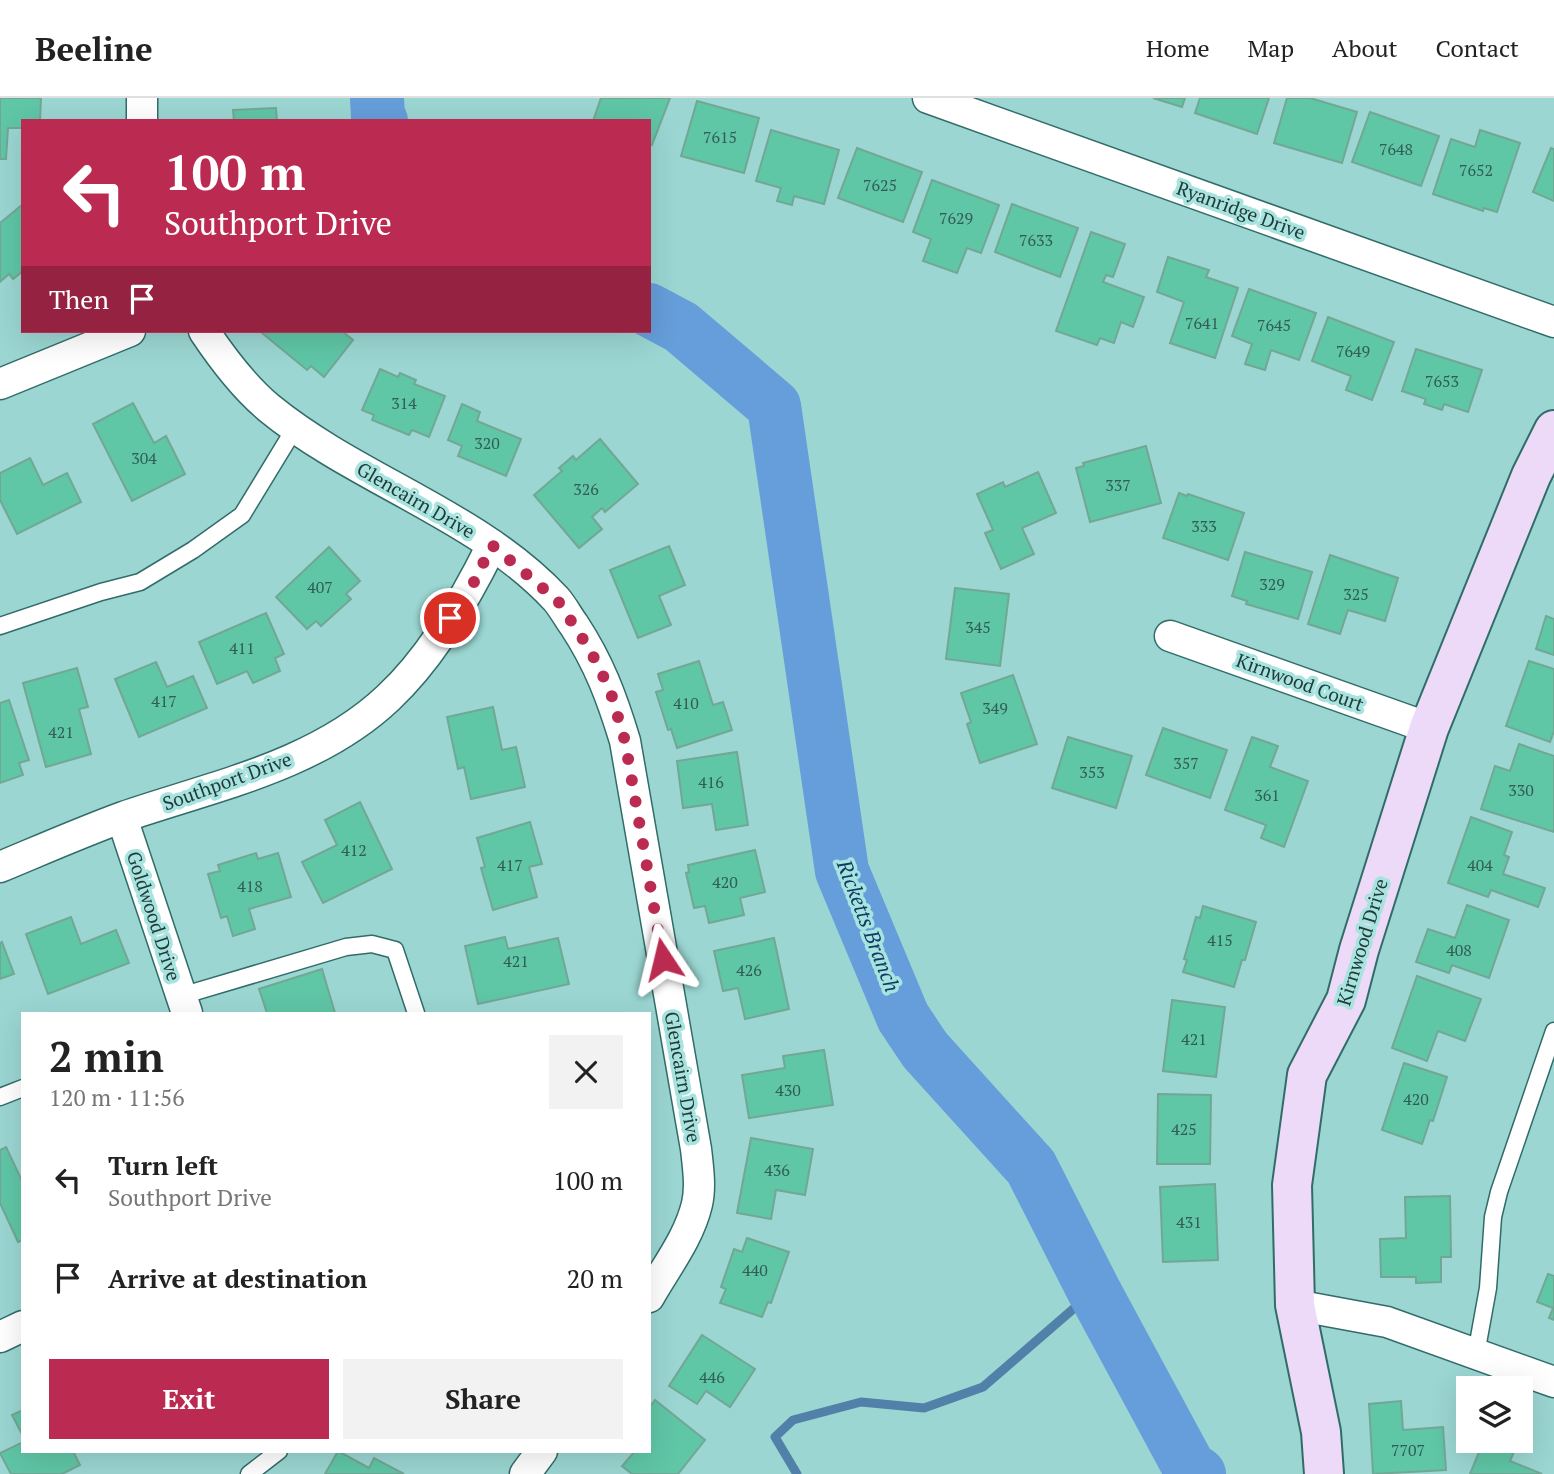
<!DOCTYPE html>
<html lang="en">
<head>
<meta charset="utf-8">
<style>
  :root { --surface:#fff; --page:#f2f2f2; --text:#222; --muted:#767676; --line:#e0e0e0; --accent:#bb2b51 }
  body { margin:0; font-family:"PT Serif",serif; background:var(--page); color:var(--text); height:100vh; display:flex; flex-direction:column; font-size:26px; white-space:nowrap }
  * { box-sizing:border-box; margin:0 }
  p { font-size:23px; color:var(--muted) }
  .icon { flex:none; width:38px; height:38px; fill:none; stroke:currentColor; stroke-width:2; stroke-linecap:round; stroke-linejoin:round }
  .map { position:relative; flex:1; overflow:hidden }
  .drawer { position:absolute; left:21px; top:914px; width:630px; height:441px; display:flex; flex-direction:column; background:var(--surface); border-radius:0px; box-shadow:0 7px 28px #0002 }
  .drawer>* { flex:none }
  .top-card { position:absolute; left:21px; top:21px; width:630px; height:214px; border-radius:0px; box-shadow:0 7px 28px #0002; background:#bb2b51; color:#fff; overflow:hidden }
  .tools { position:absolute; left:1456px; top:1278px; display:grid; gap:14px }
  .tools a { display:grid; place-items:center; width:77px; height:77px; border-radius:0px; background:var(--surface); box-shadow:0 7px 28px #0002; font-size:35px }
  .pin { position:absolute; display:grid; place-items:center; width:60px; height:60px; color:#fff; margin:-30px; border:4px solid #fff; border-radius:50%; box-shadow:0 2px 7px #0007 }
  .me { position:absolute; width:77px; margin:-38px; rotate:350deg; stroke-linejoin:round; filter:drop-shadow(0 0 5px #0008) }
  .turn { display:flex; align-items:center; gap:24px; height:147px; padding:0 28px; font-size:32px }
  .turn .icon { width:91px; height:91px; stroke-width:2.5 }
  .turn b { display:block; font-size:49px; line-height:60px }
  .then { display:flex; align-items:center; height:66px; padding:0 28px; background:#0003; gap:14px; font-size:26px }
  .round { display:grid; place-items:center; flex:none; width:74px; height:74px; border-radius:0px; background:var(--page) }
  .summary { display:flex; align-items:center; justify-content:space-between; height:119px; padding:0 28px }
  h1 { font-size:42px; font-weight:700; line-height:52px }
  .primary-button { display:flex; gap:14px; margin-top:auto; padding:14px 28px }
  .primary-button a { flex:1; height:80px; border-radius:0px; background:var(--accent); color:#fff; font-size:28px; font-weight:700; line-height:80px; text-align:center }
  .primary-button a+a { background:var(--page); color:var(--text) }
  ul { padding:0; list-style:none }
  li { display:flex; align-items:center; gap:21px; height:98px; padding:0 28px }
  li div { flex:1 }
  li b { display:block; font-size:26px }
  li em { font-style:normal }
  header { display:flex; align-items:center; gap:42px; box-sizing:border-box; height:98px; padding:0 35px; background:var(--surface); border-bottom:2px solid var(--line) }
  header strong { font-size:33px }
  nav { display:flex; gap:38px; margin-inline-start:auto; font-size:24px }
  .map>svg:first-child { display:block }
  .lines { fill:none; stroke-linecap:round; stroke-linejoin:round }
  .stream { stroke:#5180a9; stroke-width:9 }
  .river { stroke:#659eda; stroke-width:54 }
  .building { fill:#5fc6a6; stroke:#73a795; stroke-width:2 }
  .lane-casing { stroke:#326c69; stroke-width:19 }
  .street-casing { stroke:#326c69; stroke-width:33 }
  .secondary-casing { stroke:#326c69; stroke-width:42 }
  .lane { stroke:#fff; stroke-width:16 }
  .street { stroke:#fff; stroke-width:30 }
  .secondary { stroke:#eddaf9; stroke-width:38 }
  .route { stroke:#bb2b51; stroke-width:12; stroke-dasharray:0 21.6 }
  .labels { text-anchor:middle; stroke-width:7; stroke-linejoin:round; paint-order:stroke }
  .number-label { font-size:16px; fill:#315d54 }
  .street-label { font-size:19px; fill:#223a38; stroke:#a7e3df }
  .water-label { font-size:21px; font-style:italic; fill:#123b63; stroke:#a7e3df }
</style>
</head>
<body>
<header>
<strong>Beeline</strong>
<nav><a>Home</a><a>Map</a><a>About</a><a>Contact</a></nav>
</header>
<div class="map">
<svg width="1554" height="1376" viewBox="0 0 1554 1376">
  <rect width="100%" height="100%" fill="#9bd6d2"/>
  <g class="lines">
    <!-- stream -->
    <polyline class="stream" points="797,1376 775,1339 793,1322 861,1304 924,1310 983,1289 1094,1193"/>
    <!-- river -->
    <g class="river">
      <polyline points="377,0 378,19 381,23"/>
      <polyline points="649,212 681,229 774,308 842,773 903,919 925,952 1031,1069 1094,1193 1189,1369 1199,1376"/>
    </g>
  </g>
  <!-- building -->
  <g class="building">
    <polygon points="0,0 41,0 40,23 23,23 23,30 8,30 6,61 0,61"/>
    <polygon points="601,0 670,0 652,47 649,45 649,23 593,23"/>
    <polygon points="1153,0 1185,0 1182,9"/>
    <polygon points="1200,0 1269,0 1257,36 1195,15"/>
    <polygon points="1287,0 1310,0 1357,14 1342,65 1274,45"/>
    <polygon points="697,3 759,20 744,75 681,58"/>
    <polygon points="276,10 277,23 234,23 233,12"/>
    <polygon points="1370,14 1439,38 1421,88 1352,64"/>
    <polygon points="771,32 839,52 824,106 794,98 792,107 777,103 781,90 756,83"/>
    <polygon points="1480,32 1520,45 1497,114 1484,110 1483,113 1433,96 1451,41 1475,49"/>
    <polygon points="857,50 922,74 903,124 838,100"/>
    <polygon points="1551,50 1554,51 1554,103 1533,94"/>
    <polygon points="932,82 999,107 981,155 967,150 957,175 923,163 931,141 913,134"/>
    <polygon points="23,106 23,173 13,181 9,176 0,184 0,125"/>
    <polygon points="1012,106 1078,130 1060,179 995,154"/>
    <polygon points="1091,134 1125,146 1113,179 1106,177 1103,184 1144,199 1133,229 1121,224 1114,245 1100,240 1097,247 1056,233"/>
    <polygon points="1168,159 1209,172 1206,179 1238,190 1215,260 1170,245 1184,204 1157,194"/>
    <polygon points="1249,191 1316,215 1299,262 1271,252 1265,272 1245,266 1252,246 1232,238"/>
    <polygon points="1328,219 1394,244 1372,302 1346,292 1351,278 1312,263"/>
    <polygon points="264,233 342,233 353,242 324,279 311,268 307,272 262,235"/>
    <polygon points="1416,251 1482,272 1468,314 1444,306 1442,312 1424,306 1426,301 1402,293"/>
    <polygon points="380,271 398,279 400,275 416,282 414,286 445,298 429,339 412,332 409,337 372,322 374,317 362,312"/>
    <polygon points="133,305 154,345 166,338 185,376 132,403 93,326"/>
    <polygon points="462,306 480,314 477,323 521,341 506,378 458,358 462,348 448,342"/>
    <polygon points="600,341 638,386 605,414 602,410 592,419 602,431 579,450 534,397 562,373 559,370 573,358 576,362"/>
    <polygon points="1146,348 1161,405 1090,424 1076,370 1084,368 1083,365"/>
    <polygon points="30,360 43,387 67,375 81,404 17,436 0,402 0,375"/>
    <polygon points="1038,374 1056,415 1022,430 1034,456 1001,471 985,435 993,432 977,396 1003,384 1005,389"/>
    <polygon points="1179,395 1187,398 1188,396 1244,415 1228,462 1163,440"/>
    <polygon points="669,448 685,487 659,498 671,527 638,540 610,472"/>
    <polygon points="329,449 360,483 346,496 351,501 321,528 316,523 307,531 276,499"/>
    <polygon points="1245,454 1312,474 1298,521 1246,506 1247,503 1232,498"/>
    <polygon points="1330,457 1398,480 1385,523 1348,512 1340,536 1308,526"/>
    <polygon points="955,490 1009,496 1000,568 946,561"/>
    <polygon points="266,515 284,556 275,560 280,573 253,585 247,573 217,586 199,544"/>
    <polygon points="1546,518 1554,521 1554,557 1536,551"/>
    <polygon points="699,563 713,607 723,604 732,632 677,650 671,631 668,632 656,594 663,592 658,576"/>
    <polygon points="1529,563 1554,571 1554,633 1550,644 1506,628"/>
    <polygon points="156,564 167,589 193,578 207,610 139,639 115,581"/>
    <polygon points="77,570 88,609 79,611 91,656 46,669 23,585"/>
    <polygon points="1013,577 1037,646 980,665 967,626 971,624 961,595"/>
    <polygon points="9,602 29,662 19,665 23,677 0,685 0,605"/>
    <polygon points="493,609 502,652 516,649 525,689 471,701 464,669 458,671 447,619"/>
    <polygon points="1163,630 1227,652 1210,700 1146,677"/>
    <polygon points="1068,639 1132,658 1116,710 1052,690"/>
    <polygon points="1252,639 1278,648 1270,669 1308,683 1284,749 1261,740 1266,727 1225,712"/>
    <polygon points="1519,646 1554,658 1554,734 1481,711 1495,668 1510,673"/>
    <polygon points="737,654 748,727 716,732 712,706 683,710 677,663"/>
    <polygon points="360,704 392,771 323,805 302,764 337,747 325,722"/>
    <polygon points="1471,719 1512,734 1504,757 1509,759 1503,776 1545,790 1538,809 1491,792 1488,799 1448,785"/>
    <polygon points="530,724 542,766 529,769 537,799 493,812 481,770 485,769 477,740"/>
    <polygon points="755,752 765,794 740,800 744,817 709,825 705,808 694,810 686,775 689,774 688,767"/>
    <polygon points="256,755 258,761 278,755 291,799 249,811 255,831 233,838 227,818 221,820 208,776 220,773 218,767"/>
    <polygon points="1467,807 1509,822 1489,880 1452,867 1449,875 1416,864 1428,831 1455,840"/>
    <polygon points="1203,808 1256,824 1245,862 1242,862 1234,889 1183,874 1187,862 1184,861 1196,819 1200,820"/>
    <polygon points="71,819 81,846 116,832 129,865 48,896 26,836"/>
    <polygon points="505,839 508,851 558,840 569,886 478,906 465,848"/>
    <polygon points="774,840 789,911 745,921 738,890 723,893 714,853"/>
    <polygon points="2,844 14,876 0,881 0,845"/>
    <polygon points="322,871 335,915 267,915 259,891"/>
    <polygon points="1417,878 1481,901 1465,943 1438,933 1427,963 1392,950"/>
    <polygon points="1172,902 1225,909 1216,979 1163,973"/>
    <polygon points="824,952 833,1007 749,1020 742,977 785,970 783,958"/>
    <polygon points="1404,965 1447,979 1433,1023 1430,1022 1422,1046 1382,1032"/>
    <polygon points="1158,996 1211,997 1210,1066 1157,1066"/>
    <polygon points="751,1040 813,1051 805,1097 776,1092 771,1121 737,1115"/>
    <polygon points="6,1049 23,1085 23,1142 18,1144 0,1105 0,1052"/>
    <polygon points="1215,1086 1218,1162 1163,1164 1160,1089"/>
    <polygon points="1450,1098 1451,1159 1441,1159 1441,1184 1416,1185 1416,1179 1381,1179 1380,1141 1406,1140 1405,1099"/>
    <polygon points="747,1140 789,1154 771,1205 768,1204 762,1219 720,1205 726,1191 721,1189 734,1151 742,1154"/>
    <polygon points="1548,1176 1554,1178 1554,1222 1549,1220 1553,1210 1537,1204"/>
    <polygon points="702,1237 755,1271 730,1309 706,1293 697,1306 669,1288"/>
    <polygon points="655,1302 705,1342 678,1376 632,1376 622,1368 635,1353 649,1353 649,1310"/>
    <polygon points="1401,1303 1403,1332 1443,1329 1446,1372 1373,1376 1369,1306"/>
    <polygon points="23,1312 23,1338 12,1317"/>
    <polygon points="1484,1342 1504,1342 1517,1347 1510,1363 1542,1376 1470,1376"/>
    <polygon points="23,1344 23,1353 73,1353 80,1367 62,1376 11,1376 0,1355"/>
    <polygon points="338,1353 369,1370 374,1360 404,1376 325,1376"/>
  </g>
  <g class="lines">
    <!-- lane casing -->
    <g class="lane-casing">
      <g id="lane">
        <polyline points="0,528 101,494 140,484 193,452 242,417 295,330"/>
        <polyline points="181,898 346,849 372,846 395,852 416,915"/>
        <polyline points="0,999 23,990"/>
        <polyline points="1476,1256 1488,1190 1493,1119 1499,1094 1554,933"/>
        <polyline points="249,1376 279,1353"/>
      </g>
    </g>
    <!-- street casing -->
    <g class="street-casing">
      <g id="street">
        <polyline points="928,0 1554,224"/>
        <polyline points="142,23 142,0"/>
        <path d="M204,233C222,260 244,289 269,310C357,382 478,417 556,501C563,509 568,519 574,527C599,565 612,600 625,643L696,1051C698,1069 701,1089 697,1106C689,1140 666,1169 649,1199"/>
        <polyline points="0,286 130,233"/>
        <polyline points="1170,538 1429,630"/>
        <polyline points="122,720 187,915"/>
        <path d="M0,769C41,752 82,734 123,719C213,688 316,668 388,600C430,561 467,498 492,447"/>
        <polyline points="1295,1207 1387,1224 1554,1284"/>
        <polyline points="0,1239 23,1228"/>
        <polyline points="525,1376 542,1353"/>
      </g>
    </g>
    <!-- secondary casing -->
    <g class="secondary-casing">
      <polyline id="secondary" points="1324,1376 1321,1334 1295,1207 1292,1087 1307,977 1346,902 1359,852 1429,630 1531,378 1554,332"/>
    </g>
    <!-- lane -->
    <use href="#lane" class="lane"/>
    <!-- street -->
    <use href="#street" class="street"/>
    <!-- secondary -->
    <use href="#secondary" class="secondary"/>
  </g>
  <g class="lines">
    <!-- route -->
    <polyline class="route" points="450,520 474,484 492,447 558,503 590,552 610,592 625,643 663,861"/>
  </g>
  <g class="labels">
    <!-- number labels -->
    <g class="number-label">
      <text x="720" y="45">7615</text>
      <text x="1396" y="57">7648</text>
      <text x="1476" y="78">7652</text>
      <text x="880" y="93">7625</text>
      <text x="956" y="126">7629</text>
      <text x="1036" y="148">7633</text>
      <text x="1202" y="231">7641</text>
      <text x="1274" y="233">7645</text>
      <text x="1353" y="259">7649</text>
      <text x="1442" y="289">7653</text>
      <text x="404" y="311">314</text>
      <text x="487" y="351">320</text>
      <text x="144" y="366">304</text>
      <text x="1118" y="393">337</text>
      <text x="586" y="397">326</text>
      <text x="1204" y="434">333</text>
      <text x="1272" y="492">329</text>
      <text x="320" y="495">407</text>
      <text x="1356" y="502">325</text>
      <text x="978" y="535">345</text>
      <text x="242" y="556">411</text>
      <text x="164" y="609">417</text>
      <text x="686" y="611">410</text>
      <text x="995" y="616">349</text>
      <text x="61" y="640">421</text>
      <text x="1186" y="671">357</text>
      <text x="1092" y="680">353</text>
      <text x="711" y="690">416</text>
      <text x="1521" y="698">330</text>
      <text x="1267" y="703">361</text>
      <text x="354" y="758">412</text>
      <text x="510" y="773">417</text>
      <text x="1480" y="773">404</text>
      <text x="725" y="790">420</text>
      <text x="250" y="794">418</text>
      <text x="1220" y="848">415</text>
      <text x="1459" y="858">408</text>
      <text x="516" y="869">421</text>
      <text x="749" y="878">426</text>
      <text x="1194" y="947">421</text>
      <text x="788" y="998">430</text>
      <text x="1416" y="1007">420</text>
      <text x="1184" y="1037">425</text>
      <text x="777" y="1078">436</text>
      <text x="1189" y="1130">431</text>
      <text x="755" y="1178">440</text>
      <text x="712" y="1285">446</text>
      <text x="1408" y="1358">7707</text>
    </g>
    <!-- street labels -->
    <g class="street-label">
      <text transform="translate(1241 112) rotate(20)" y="7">Ryanridge Drive</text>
      <text transform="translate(416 402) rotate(30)" y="7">Glencairn Drive</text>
      <text transform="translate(1300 584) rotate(20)" y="7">Kirnwood Court</text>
      <text transform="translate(227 683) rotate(-20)" y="7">Southport Drive</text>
      <text transform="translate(154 818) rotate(72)" y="7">Goldwood Drive</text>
      <text transform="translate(1362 844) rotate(-73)" y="7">Kirnwood Drive</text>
      <text transform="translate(683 979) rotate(80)" y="7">Glencairn Drive</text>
    </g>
    <!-- water labels -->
    <g class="water-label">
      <text transform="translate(868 828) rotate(69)" y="7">Ricketts Branch</text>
    </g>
  </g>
</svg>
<div class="tools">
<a><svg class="icon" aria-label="layers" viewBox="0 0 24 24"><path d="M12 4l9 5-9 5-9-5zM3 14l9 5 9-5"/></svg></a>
</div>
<div class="pin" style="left:450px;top:520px;background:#d93025"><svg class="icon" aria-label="arrive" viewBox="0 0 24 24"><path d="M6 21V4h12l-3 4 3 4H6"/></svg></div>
<svg class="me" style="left:663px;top:861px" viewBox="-20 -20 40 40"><path d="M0-17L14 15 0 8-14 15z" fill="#bb2b51" stroke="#fff" stroke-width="4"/></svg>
<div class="top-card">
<div class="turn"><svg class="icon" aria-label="left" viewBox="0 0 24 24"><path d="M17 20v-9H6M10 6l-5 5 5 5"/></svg><div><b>100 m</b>Southport Drive</div></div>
<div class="then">Then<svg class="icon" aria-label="arrive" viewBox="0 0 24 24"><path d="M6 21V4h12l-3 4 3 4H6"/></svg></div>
</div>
<section class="drawer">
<div class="summary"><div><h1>2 min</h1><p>120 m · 11:56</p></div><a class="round"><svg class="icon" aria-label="close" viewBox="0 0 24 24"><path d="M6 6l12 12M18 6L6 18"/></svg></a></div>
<ul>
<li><svg class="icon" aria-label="left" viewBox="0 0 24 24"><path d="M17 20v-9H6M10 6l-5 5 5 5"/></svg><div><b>Turn left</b><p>Southport Drive</p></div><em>100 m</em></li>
<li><svg class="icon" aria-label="arrive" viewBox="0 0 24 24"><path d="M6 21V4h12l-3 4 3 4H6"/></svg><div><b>Arrive at destination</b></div><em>20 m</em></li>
</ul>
<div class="primary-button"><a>Exit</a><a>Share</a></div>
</section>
</div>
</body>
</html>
